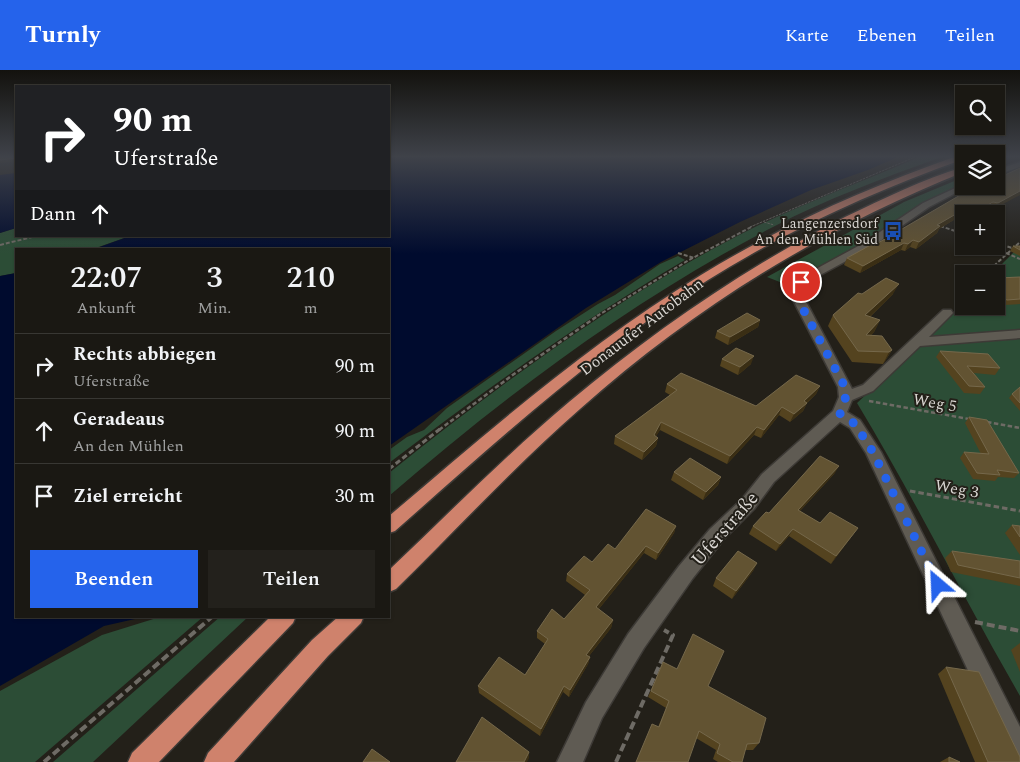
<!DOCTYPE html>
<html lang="de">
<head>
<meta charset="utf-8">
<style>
  :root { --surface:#1a1813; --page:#23211c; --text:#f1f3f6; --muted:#9fa0a0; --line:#383733; --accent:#2563eb }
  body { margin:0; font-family:Spectral,serif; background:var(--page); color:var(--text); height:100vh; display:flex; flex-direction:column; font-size:19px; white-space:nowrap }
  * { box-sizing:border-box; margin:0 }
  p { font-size:16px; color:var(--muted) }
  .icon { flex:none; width:28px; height:28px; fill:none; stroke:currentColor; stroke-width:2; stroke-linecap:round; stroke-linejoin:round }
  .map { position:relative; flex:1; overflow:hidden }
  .drawer { position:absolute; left:15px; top:178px; width:375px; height:370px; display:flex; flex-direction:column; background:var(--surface); border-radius:0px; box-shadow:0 1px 4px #0004,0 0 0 1px var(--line) }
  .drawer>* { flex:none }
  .guide { position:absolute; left:15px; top:15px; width:375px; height:152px; border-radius:0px; box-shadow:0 1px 4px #0004,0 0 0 1px var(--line); background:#202124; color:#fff; overflow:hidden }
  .tools { position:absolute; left:955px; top:15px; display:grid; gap:10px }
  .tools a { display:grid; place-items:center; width:50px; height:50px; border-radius:0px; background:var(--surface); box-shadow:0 1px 4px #0004,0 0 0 1px var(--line); font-size:25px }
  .pin { position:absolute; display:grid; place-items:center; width:42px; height:42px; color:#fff; margin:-21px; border:2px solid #fff; border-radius:50%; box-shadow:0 1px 5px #0007 }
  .me { position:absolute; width:55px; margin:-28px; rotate:334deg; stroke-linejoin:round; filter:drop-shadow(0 0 4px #0008) }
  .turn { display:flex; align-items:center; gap:18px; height:105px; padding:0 15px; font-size:22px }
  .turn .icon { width:65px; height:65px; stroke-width:2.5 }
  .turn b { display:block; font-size:35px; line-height:42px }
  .then { display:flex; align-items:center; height:48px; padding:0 15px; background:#0003; gap:10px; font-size:19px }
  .eta { display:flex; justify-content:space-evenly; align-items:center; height:85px; text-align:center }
  .eta b { font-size:30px; font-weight:600; line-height:35px }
  .cta { display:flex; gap:10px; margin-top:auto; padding:10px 15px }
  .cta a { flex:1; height:58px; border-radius:0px; background:var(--accent); color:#fff; font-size:20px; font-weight:600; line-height:58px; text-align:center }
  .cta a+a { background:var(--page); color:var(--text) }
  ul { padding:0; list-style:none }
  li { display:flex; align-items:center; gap:15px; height:65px; padding:0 15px; border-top:1px solid var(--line) }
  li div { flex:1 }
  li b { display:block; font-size:19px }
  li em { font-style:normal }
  header { display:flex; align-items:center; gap:30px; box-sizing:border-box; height:70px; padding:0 25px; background:var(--accent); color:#fff }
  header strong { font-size:24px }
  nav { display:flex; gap:28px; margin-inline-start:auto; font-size:18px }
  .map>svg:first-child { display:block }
  .green { fill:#2c4d36 }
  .water { fill:#000b2e }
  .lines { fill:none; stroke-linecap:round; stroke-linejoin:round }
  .minor-casing { stroke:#3d3a36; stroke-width:3 }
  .highway-casing { stroke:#3d3a36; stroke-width:3 }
  .path-far4 { stroke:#6e6b65; stroke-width:1; stroke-dasharray:2.5 1; stroke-linecap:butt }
  .path-far3 { stroke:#6e6b65; stroke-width:2; stroke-dasharray:4 2; stroke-linecap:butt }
  .path-far2 { stroke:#6e6b65; stroke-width:2.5; stroke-dasharray:4.5 2.5; stroke-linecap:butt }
  .path-far1 { stroke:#6e6b65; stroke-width:3; stroke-dasharray:5.5 3; stroke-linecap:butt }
  .path { stroke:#6e6b65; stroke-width:4; stroke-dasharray:8 4; stroke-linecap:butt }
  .minor { fill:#5f5b53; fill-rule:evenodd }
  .highway { fill:#cf826c; fill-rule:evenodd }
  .wall { fill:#54431f }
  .shaded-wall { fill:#3a2e14 }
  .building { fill:#625332; stroke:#75684b }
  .route { stroke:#2563eb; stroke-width:9; stroke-dasharray:0 16.2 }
  .labels { text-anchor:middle; stroke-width:4; stroke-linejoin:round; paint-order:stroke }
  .far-poi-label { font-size:14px; fill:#dad7d3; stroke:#232019; text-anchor:end }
  .street-label { font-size:16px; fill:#dad7d3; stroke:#232019 }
  .near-street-label { font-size:19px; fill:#dad7d3; stroke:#232019 }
</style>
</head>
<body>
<header>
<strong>Turnly</strong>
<nav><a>Karte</a><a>Ebenen</a><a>Teilen</a></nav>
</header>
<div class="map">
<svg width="1020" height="692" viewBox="0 0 1020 692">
  <rect width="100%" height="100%" fill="#232019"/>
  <!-- green -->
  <g class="green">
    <path d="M919,87H941C884,108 826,129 773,157C634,229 507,324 389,426V403C503,312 624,222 755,157C809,131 864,111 919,87Z"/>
    <polygon points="964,107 964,114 922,133 847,183 809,203 790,216 767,207 904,132"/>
    <polygon points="16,158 16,166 130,166 93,179 16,179 16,203 0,206 0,163"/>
    <path d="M1020,176V626C964,529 915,429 857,333L964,233V236H996V204H992Z"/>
    <path d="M678,186L685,190C581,251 485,320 389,393V380L407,367L424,360L447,338L556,261L598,234L615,225L660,194Z"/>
    <polygon points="163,546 204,546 35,692 0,692 0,621 102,565"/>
    <polygon points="221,546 249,546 93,692 53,692"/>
  </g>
  <!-- water -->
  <g class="water">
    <polygon points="389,87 898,87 868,100 811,120 740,152 661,192 586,238 389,376 389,179 94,179 130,166 389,166"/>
    <polygon points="16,103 16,158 0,163 0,105"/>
    <polygon points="16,203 16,546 148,546 104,556 0,616 0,206"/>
  </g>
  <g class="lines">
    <!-- minor casing -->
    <g class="minor-casing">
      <g id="minor">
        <polygon points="1020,92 1020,97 996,105 996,100"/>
        <polygon points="964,114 964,116 969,116 929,137 870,178 811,210 803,219 802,224 852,319 863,315 943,240 951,240 953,243 929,267 1020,260 1020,268 920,276 873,321 852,330 847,342 860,350 881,382 1020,657 1020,692 1011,692 866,383 850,358 840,352 774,412 754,439 724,469 693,508 644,578 602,648 583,692 557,692 586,632 628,564 679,496 710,459 742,429 762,404 833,341 839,327 838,317 790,224 794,216 803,206 862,174 923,133"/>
      </g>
    </g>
    <!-- highway casing -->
    <g class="highway-casing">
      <g id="highway">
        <path d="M954,87H964V89C874,121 788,160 708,210C594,282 496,372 395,461L389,463V446C489,361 588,274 701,205C781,156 866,118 954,87Z"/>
        <polygon points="996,87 1001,87 996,90"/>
        <path d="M964,97V102C820,160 696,236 580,339C515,396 457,459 396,519L389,522V500C448,444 506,385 569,332C654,261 746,197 845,147C883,129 923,109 964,97Z"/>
        <polygon points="271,546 296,546 293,553 159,692 128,692 132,683"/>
        <polygon points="339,546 364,546 361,553 328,586 234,692 204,692 208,683 312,570"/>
      </g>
    </g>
    <!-- path-far4 -->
    <g class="path-far4">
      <polyline points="764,152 774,155"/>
      <polyline points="939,156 943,157"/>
      <polyline points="750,157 915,87"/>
    </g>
    <!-- path-far3 -->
    <g class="path-far3">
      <polyline points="940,156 964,164"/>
      <polyline points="996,173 1012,178"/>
      <polyline points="0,175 36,166"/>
      <polyline points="678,183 694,188"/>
      <polyline points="1006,183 1020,189"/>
      <polyline points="985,204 1020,172"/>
      <polyline points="955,235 964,226"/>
      <polyline points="597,246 689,190 753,156"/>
    </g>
    <!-- path-far2 -->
    <g class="path-far2">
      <polyline points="869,331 969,349"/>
      <polyline points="987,352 1020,358"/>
      <polyline points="439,360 514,304 599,245"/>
    </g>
    <!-- path-far1 -->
    <g class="path-far1">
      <polyline points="389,399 440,359"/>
      <polyline points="910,421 1020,441"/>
    </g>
    <!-- path -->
    <g class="path">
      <polyline points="975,552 1020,561"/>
      <polyline points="44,692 213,546"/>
      <polyline points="616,692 673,565 664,560"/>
    </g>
    <!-- minor -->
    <use href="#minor" class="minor"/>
    <!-- highway -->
    <use href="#highway" class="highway"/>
  </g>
  <!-- wall -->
  <g class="wall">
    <polygon points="1020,98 994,139 989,138 979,144 965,143 939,159 937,163 916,179 910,177 905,181 901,180 860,203 844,195 847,188 878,173"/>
    <polygon points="1013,176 1020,176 1020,186 1010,181"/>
    <polygon points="1020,207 1020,234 1004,235 996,230 996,211 998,208"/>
    <polygon points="862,224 893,224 870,247 880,250 874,262 871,265 892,280 885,291 883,294 852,292 828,256 833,245"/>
    <polygon points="760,250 758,257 728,275 715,268 717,261"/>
    <polygon points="940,281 1000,298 995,305 974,303 985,317 980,324 964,323 936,287"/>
    <polygon points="722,289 751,294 738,305 720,296"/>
    <polygon points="667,314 756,336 820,316 816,324 807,333 803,341 790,352 779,345 761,368 754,365 727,394 660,360 655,367 658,368 656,376 642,390 614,374 615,366 670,325 665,322"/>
    <polygon points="1020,317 1020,341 1009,328 1012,324"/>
    <polygon points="969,347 1019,403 1014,408 998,407 995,411 973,409 960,388 964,382 981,384 965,353"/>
    <polygon points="674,402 721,407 718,415 703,430 671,410"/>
    <polygon points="835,403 800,441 820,453 858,458 831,494 789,466 776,481 749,464 753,456 769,443"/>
    <polygon points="1012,455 1020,456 1020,485 1005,463"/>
    <polygon points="676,456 674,463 656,490 644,483 598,540 613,550 611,558 589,586 590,587 588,594 569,627 563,622 540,666 479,623 478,616 525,605 545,574 537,568 537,561 564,549 585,525 566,511 567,504 592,492 615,479"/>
    <polygon points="952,481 1020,491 1020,516 951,502 945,488"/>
    <polygon points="757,493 753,501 732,529 713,516 716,508"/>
    <polygon points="1020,573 1020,602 1011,580"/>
    <polygon points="663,592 708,616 759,673 753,680 745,680 742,692 718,692 713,689 716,680 696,668 658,657 666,638 648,627"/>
    <polygon points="946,597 1020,692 975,692 938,604"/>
    <polygon points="949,687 960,692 940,692"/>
  </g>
  <!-- shaded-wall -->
  <g class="shaded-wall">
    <polygon points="16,88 16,91 0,93 0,90"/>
    <polygon points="1020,121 1020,125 994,139 998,133"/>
    <polygon points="993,132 989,138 979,144 976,144 979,140"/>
    <polygon points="968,137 965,143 939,159 937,163 916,179 919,172 937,155"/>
    <polygon points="913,170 910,177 905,181 908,174"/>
    <polygon points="904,173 901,180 860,203 863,196"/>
    <polygon points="899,214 893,224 860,256 865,245"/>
    <polygon points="760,250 758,257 728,275 730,267"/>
    <polygon points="880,250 874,262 860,277 866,265"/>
    <polygon points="892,280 885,291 883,294 889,282"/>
    <polygon points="754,286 751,294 738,305 740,297"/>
    <polygon points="820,316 816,324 806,333 807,333 803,341 790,352 794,344 804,331"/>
    <polygon points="782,337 779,345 761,368 764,360"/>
    <polygon points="661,352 660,360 652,373 654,365"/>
    <polygon points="757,357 754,365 727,394 730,386"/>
    <polygon points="658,368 656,376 642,390 644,382"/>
    <polygon points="839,396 835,403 794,447 798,440"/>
    <polygon points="721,407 718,415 703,430 706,422"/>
    <polygon points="676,456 674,463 656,490 658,483"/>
    <polygon points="858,458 831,494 836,486"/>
    <polygon points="793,459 789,466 776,481 780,474"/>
    <polygon points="646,476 644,483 594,545 596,537"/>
    <polygon points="757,493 753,501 732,529 736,521"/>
    <polygon points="613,550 611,558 585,591 586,585"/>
    <polygon points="590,587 588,594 569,627 570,620"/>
    <polygon points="564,616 563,622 540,666 541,659"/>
    <polygon points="529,682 529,688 527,692 524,692"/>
  </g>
  <!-- building -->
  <g class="building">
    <polygon points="0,87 16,87 16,88 0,90"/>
    <polygon points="1020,98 1020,121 998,133 993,132 979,140 968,137 937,155 940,156 919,172 913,170 908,174 904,173 863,196 847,188 876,172 878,173 962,124 980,116 996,116 996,109"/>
    <polygon points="1013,176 1020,176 1020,180"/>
    <polygon points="1020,207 1020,229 1007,230 996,224 996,213 1005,212 998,208"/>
    <polygon points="886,208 899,214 865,245 880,250 866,265 882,266 892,280 889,282 858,281 833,245 858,223 862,224"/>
    <polygon points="747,243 760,250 730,267 717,261"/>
    <polygon points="736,278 754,286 740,297 722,289"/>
    <polygon points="940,281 988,284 1000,298 967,296 985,317 969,316"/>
    <polygon points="681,303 756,336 796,305 820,316 804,331 807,333 794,344 782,337 764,360 757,357 730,386 661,352 654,365 658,368 644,382 615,366 677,320 667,314"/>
    <polygon points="1020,317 1020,333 1012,324"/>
    <polygon points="969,347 987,350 1019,403 997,400 1000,405 977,403 964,382 989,384"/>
    <polygon points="820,386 839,396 798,440 820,453 830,442 858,458 836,486 793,459 780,474 753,456 766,442 769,443"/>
    <polygon points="690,388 721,407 706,422 674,402"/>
    <polygon points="646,439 676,456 658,483 646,476 596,537 613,550 586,585 590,587 570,620 564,616 541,659 478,616 499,587 525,605 548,569 537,561 552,539 564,549 590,520 567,504 584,486 592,492 608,474 615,479"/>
    <polygon points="1012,455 1020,456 1020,467"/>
    <polygon points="738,481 757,493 736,521 716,508"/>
    <polygon points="952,481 1020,491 1020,508 958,495"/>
    <polygon points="693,564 724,581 708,616 766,648 759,673 747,674 742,692 733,692 717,683 720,674 699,661 688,692 636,692 652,654 659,657 669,631 651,621 663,592 677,599"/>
    <polygon points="946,597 979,602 1020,687 1020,692 988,692"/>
    <polygon points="482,647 529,682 524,692 456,692"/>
    <polygon points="372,679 390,692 363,692"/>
    <polygon points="949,687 960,692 949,692"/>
  </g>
  <!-- sky -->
  <linearGradient id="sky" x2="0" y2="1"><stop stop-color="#13120e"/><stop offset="0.47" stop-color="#3f4249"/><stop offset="1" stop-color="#3f4249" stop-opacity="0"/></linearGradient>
  <rect width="1020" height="184" fill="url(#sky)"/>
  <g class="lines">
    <!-- route -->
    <polyline class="route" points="801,212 796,224 802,237 845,317 846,326 840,344 855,354 873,382 938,515"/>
  </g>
  <!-- icons -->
  <defs>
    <g id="bus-bare" transform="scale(1.5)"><path d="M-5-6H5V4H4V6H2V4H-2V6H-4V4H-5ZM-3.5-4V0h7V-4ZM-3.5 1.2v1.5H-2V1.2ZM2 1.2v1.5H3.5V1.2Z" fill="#1a4fb4" stroke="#232019" stroke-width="2.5" paint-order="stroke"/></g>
  </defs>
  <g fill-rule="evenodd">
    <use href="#bus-bare" x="893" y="161"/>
  </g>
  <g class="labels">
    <!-- far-poi labels -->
    <g class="far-poi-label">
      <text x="878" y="158">Langenzersdorf<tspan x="878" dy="16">An den Mühlen Süd</tspan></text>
    </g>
    <!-- street labels -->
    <g class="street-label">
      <text transform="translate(641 256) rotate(-37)" y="6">Donauufer Autobahn</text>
      <text transform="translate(935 332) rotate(10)" y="6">Weg 5</text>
      <text transform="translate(957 418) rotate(10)" y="6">Weg 3</text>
    </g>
    <!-- near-street labels -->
    <g class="near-street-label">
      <text transform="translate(724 458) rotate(-49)" y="7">Uferstraße</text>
    </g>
  </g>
</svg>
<div class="tools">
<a><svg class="icon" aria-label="search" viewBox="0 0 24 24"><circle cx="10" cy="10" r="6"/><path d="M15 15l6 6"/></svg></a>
<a><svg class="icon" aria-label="layers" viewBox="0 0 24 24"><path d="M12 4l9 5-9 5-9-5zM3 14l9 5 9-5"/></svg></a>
<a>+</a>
<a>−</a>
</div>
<div class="pin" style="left:801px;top:212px;background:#d93025"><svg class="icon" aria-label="arrive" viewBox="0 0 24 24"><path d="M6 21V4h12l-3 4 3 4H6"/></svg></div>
<svg class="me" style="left:938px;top:515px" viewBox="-20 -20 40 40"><path d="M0-17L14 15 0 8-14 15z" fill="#2563eb" stroke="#fff" stroke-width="4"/></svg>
<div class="guide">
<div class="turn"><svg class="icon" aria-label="right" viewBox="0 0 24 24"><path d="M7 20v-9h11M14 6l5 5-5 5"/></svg><div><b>90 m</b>Uferstraße</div></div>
<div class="then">Dann<svg class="icon" aria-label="ahead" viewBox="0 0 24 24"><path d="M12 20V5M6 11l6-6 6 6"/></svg></div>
</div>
<section class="drawer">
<div class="eta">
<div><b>22:07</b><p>Ankunft</p></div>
<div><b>3</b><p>Min.</p></div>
<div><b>210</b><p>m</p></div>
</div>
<ul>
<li><svg class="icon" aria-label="right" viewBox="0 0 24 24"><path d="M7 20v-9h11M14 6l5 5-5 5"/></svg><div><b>Rechts abbiegen</b><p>Uferstraße</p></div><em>90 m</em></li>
<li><svg class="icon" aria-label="ahead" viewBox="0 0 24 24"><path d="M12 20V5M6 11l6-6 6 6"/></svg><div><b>Geradeaus</b><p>An den Mühlen</p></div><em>90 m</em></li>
<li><svg class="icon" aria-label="arrive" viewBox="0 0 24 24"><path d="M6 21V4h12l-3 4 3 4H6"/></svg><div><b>Ziel erreicht</b></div><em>30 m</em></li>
</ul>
<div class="cta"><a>Beenden</a><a>Teilen</a></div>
</section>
</div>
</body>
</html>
